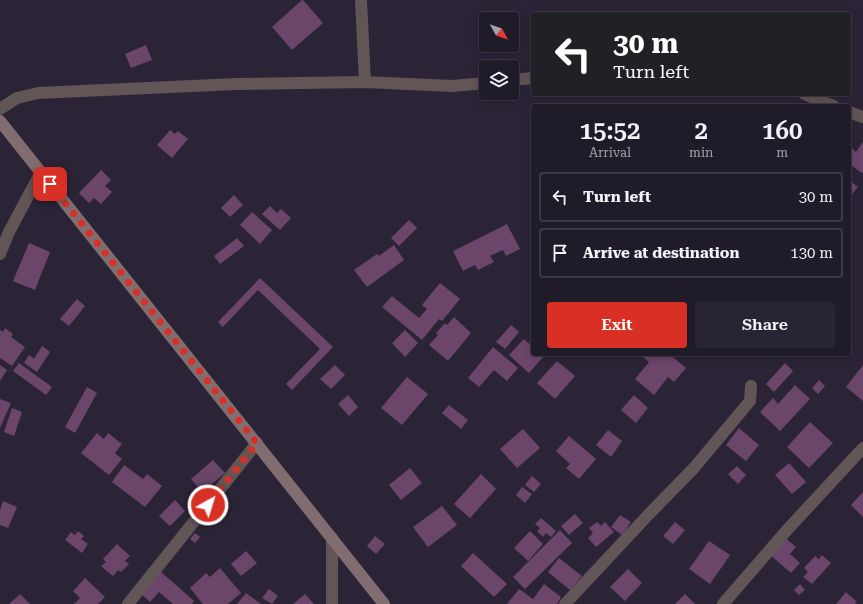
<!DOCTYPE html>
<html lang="en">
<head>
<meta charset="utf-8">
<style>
  :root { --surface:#201b29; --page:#282431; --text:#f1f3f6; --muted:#a2a1a8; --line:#3d3946; --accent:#d93025 }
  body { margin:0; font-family:"Roboto Serif",serif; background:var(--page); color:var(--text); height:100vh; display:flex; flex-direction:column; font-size:15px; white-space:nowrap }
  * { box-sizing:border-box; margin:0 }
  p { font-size:13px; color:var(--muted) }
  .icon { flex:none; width:22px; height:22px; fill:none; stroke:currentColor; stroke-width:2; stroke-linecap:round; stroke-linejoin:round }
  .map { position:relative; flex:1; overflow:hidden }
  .drawer { position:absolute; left:531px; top:104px; width:320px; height:252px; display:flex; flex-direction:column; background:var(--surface); border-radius:4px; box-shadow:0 2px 10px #0003,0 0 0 1px var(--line) }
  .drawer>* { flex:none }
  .hud { position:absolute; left:531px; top:12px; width:320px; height:84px; border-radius:4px; box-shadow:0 2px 10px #0003,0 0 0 1px var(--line); background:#202124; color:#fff; overflow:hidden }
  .needle { width:26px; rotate:130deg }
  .fabs { position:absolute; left:479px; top:12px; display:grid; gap:8px }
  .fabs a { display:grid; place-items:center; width:40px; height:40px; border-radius:4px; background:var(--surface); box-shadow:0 2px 10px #0003,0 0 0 1px var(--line); font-size:20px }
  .pin { position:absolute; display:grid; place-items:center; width:34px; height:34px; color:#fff; margin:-17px; border-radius:8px; box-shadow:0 2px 6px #0006 }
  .me { position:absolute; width:44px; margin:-22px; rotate:39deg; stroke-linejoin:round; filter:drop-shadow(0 0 3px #0008) }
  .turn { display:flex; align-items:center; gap:14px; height:84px; padding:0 16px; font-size:18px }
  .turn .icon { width:52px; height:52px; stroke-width:2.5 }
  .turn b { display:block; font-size:28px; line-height:34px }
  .eta { display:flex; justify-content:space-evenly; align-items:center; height:68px; text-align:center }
  .eta b { font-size:24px; font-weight:600; line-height:28px }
  .action { display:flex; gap:8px; margin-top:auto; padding:8px 16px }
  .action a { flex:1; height:46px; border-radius:4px; background:var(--accent); color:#fff; font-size:16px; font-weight:600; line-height:46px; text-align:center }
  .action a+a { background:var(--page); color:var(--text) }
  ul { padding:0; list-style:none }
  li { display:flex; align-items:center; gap:12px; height:50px; margin:0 8px 6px; padding:0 8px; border:2px solid var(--line); border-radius:4px }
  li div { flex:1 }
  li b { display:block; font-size:15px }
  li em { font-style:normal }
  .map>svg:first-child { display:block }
  .building { fill:#6b456a }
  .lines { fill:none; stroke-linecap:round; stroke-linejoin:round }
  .street { stroke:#615556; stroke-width:12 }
  .secondary { stroke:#816d70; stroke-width:12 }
  .route { stroke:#d93025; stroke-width:7; stroke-dasharray:0 12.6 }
</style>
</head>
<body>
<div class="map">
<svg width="863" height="604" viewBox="0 0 863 604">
  <rect width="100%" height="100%" fill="#2b2437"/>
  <!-- building -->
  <g class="building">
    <polygon points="302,0 303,0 323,23 292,50 272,27"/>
    <polygon points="146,45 152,60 131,68 125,54"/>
    <polygon points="170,130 175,134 178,131 188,139 172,158 157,145"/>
    <polygon points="863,142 863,172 862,173 849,164 849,149 851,147 856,152"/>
    <polygon points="101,170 111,180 105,186 112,192 101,204 94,198 89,203 79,193"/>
    <polygon points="849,180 858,187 849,198"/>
    <polygon points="234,195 243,205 230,217 221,208"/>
    <polygon points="270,206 277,213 281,209 291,218 280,230 262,214"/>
    <polygon points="252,212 272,230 260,244 240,225"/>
    <polygon points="409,220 417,228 399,246 391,238"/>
    <polygon points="507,224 520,249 506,256 503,250 490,256 494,262 478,270 475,265 463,271 453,251"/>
    <polygon points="237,238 244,246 220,264 214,256"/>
    <polygon points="29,243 50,252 35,290 13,281"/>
    <polygon points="394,245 404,260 367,287 354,270 377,254 379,256"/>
    <polygon points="260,278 333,347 292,390 286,384 320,349 258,290 223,327 218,322"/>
    <polygon points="440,283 460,299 442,321 439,319 422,340 382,307 392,296 419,318 427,309 422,305"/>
    <polygon points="77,299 85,306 69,326 60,319"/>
    <polygon points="454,317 471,333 448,361 429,345 438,335 436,333 445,323 447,325"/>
    <polygon points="511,325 519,332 505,349 496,342"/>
    <polygon points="5,328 13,334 11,337 25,347 12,366 0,358 0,330 3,332"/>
    <polygon points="405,330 418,343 405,357 392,343"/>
    <polygon points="524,339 533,347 533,354 541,354 544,356 529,373 509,355"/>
    <polygon points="42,346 50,352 37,372 24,363 29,355 34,359"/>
    <polygon points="493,347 518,368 507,381 494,370 479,387 468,378"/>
    <polygon points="646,354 669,354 686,368 674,382 668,377 654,395 635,379 649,362 643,357"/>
    <polygon points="557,361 575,376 555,399 537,383"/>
    <polygon points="19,363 52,387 46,395 13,371"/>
    <polygon points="785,363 793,371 774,392 766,384"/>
    <polygon points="0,365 7,370 0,381"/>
    <polygon points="335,365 345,375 331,389 320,379"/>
    <polygon points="863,365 863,401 846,387"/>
    <polygon points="407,377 428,394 402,425 381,408"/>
    <polygon points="819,380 825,386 818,394 812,388"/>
    <polygon points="795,385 810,399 780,431 760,412 773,398 778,404"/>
    <polygon points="87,387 97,393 75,433 65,427"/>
    <polygon points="348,395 358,407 349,416 338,404"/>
    <polygon points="634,395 648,408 636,423 621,410"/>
    <polygon points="0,399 11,403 0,428"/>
    <polygon points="449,405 468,420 461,429 442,413"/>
    <polygon points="12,408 22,412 14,436 4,432"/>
    <polygon points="810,422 833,443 809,468 787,447"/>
    <polygon points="739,428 759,445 746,461 726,445"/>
    <polygon points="523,429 540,448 517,468 500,449"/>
    <polygon points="608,430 622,441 611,457 596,445"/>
    <polygon points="97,433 104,439 108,433 122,444 115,453 122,459 109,475 81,453"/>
    <polygon points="569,436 596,459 579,479 566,468 570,464 556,451"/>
    <polygon points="213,460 225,473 202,492 191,479"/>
    <polygon points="789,463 806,482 792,494 775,475"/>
    <polygon points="124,465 143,479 147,474 162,486 145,507 112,482"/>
    <polygon points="737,466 746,475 738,484 728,474"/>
    <polygon points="410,468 422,483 401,500 389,485"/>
    <polygon points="481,474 496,489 470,518 454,504"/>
    <polygon points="532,476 541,484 534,492 525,485"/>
    <polygon points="522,487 532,494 525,503 516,495"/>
    <polygon points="863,492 863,517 851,505"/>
    <polygon points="175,500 185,511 170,526 159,516"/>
    <polygon points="3,501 17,507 8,528 0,525 0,510"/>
    <polygon points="442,506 457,525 428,547 413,527"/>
    <polygon points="575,514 583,523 569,535 561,526"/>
    <polygon points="620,515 631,522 622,535 611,527"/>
    <polygon points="541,518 556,531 551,537 546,533 543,537 537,531 540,528 535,524"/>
    <polygon points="597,522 601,526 605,522 614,532 596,547 588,538 593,533 589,528"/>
    <polygon points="675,522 685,530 673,544 663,536"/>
    <polygon points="560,530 572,543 525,589 513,577"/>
    <polygon points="78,531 84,536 81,539 88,544 82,553 65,540 71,532 75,535"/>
    <polygon points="530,531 543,544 528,561 514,548"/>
    <polygon points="195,533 200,537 195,543 190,539"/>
    <polygon points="375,536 385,544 376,554 367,546"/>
    <polygon points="783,536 796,547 790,554 800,563 791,573 768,553"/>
    <polygon points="709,541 730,555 710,584 689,569"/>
    <polygon points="117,544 130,556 125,561 129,564 121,572 118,570 113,576 101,566 106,562 103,559"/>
    <polygon points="246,551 257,563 241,576 231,564"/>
    <polygon points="473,553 507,584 494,597 461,566"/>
    <polygon points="822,555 831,563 812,584 803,577 808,572 804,568 815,556 819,559"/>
    <polygon points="559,558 582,576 570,590 548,572"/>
    <polygon points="220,568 241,593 228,604 203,604 190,588 206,573 210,577"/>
    <polygon points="628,569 642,583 625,601 610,587"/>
    <polygon points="160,571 194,601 192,604 173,604 159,592 150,602 140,593"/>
    <polygon points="85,578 105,597 98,604 74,604 80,598 73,591"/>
    <polygon points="544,584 561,597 557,604 507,604 519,589 533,599"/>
    <polygon points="800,584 805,590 799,595 794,590"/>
    <polygon points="269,589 278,596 272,604 262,598"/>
    <polygon points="846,592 857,602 855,604 836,604"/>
    <polygon points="246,593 261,604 237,604"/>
    <polygon points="20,594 30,604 9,604"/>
    <polygon points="305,594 314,604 293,604"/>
    <polygon points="685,594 695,604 675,604"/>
  </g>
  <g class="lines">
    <!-- street -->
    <g class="street">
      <polyline points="361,0 365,82"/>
      <polyline points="512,80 533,78"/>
      <polyline points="804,94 834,106"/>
      <polyline points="0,109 17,98 38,93 236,84 365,82 452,86 486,83"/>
      <polyline points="849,112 863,117"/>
      <polyline points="0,254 9,232 41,172"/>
      <polyline points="128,604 257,443"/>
      <polyline points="332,604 332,538"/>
      <polyline points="565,604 649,514 693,469 750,401 751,386"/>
      <polyline points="723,604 787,530 863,448"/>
    </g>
    <!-- secondary -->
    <polyline class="secondary" points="0,121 384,604"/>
  </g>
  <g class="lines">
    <!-- route -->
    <polyline class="route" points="50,184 257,443 208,505"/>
  </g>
</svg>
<div class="fabs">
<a><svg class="needle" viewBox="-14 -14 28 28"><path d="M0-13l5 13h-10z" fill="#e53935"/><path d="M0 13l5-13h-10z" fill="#a2a1a8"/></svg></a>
<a><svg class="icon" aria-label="layers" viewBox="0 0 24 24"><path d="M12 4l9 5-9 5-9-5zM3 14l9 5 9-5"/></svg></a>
</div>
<div class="pin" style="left:50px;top:184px;background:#d93025"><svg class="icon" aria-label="arrive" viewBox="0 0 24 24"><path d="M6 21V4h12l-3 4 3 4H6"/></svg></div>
<svg class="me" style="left:208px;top:505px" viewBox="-20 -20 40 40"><circle r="17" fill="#d93025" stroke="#fff" stroke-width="3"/><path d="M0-11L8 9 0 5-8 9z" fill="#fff"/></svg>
<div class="hud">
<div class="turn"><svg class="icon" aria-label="left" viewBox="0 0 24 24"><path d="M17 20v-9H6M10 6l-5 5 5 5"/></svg><div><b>30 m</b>Turn left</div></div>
</div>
<section class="drawer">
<div class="eta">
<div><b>15:52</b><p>Arrival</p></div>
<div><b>2</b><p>min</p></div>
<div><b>160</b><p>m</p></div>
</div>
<ul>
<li><svg class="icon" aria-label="left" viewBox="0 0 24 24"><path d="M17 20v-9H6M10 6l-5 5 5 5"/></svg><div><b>Turn left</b></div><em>30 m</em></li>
<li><svg class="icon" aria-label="arrive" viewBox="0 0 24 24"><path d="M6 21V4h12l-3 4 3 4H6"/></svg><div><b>Arrive at destination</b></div><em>130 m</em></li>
</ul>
<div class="action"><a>Exit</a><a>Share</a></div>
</section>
</div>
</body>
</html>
